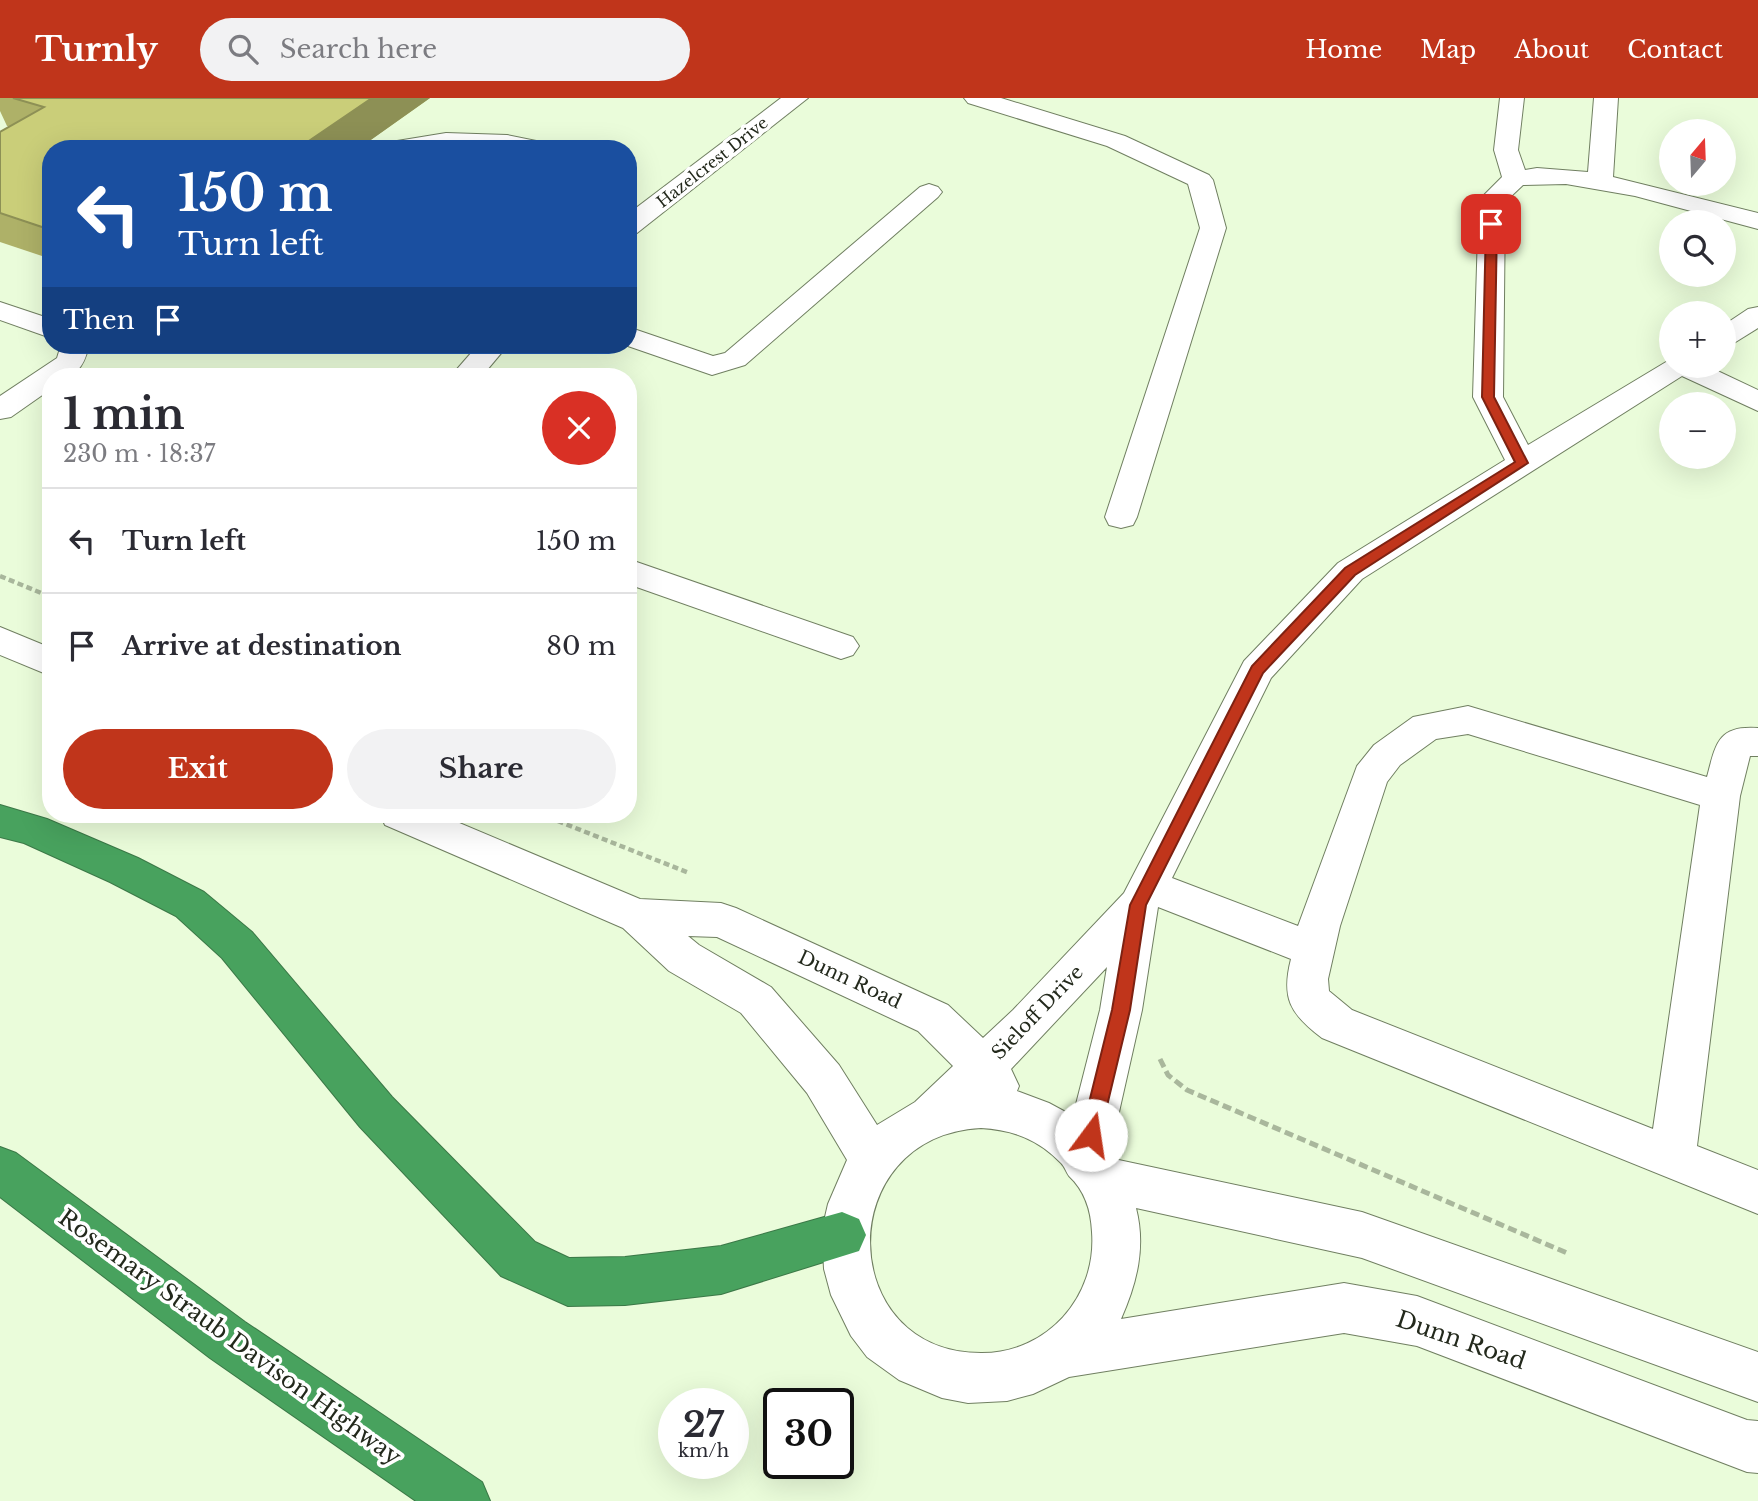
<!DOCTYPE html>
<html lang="en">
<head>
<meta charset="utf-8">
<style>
  :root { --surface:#fff; --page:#f2f2f3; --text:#2b2b33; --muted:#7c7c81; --line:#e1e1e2; --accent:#c0351b }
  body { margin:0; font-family:"Libre Baskerville",serif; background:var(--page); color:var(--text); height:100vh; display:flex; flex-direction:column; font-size:26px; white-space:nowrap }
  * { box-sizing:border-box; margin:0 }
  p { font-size:23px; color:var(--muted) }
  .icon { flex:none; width:38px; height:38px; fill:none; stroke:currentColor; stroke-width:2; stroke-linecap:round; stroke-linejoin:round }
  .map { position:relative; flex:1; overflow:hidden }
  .panel { position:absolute; left:42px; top:270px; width:595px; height:455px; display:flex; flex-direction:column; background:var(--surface); border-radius:28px; box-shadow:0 7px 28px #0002 }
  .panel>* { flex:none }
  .guide { position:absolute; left:42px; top:42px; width:595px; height:214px; border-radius:28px; box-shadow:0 7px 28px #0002; background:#1a4fa0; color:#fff; overflow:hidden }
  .needle { width:46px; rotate:19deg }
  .tools { position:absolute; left:1659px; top:21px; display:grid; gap:14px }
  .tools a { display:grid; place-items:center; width:77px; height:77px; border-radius:50%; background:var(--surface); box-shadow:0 7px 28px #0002; font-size:35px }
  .speed { position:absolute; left:658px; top:1290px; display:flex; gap:14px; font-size:35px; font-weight:700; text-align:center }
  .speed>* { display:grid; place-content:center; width:91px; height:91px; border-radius:50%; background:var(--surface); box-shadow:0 7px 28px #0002; line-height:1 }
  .speed small { font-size:18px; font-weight:400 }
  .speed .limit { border:4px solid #111; border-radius:10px; background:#fff; color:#111 }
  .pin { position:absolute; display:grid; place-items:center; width:60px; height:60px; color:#fff; margin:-30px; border-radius:14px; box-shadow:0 4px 10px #0006 }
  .me { position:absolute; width:77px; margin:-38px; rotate:14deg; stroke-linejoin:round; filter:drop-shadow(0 0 5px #0008) }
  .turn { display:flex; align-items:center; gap:24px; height:147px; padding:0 21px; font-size:32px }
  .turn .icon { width:91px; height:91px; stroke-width:2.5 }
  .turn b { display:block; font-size:49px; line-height:60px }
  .then { display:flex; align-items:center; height:66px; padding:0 21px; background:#0003; gap:14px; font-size:26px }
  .round { display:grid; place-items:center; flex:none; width:74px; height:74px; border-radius:37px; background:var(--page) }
  .summary { display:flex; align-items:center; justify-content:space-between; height:119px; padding:0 21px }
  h1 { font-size:42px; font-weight:700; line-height:52px }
  .action { display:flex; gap:14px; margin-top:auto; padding:14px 21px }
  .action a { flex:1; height:80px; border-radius:42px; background:var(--accent); color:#fff; font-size:28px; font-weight:700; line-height:80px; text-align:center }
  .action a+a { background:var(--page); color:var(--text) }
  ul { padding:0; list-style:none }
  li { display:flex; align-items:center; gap:21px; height:105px; padding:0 21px; border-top:2px solid var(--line) }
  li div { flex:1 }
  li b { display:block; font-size:26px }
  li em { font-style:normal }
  header { display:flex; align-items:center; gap:42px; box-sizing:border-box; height:98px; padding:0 35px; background:var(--accent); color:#fff }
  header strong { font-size:33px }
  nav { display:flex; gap:38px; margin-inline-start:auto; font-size:24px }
  .search { width:490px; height:63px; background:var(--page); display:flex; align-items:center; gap:18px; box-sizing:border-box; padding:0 24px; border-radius:38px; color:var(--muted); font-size:26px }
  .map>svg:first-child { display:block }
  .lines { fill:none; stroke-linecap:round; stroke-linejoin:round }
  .minor-casing { stroke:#707f61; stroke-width:2 }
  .highway-casing { stroke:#3b7847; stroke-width:2 }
  .path-far1 { stroke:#a9b79c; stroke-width:4.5; stroke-dasharray:6 3.5; stroke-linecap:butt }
  .path { stroke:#a9b79c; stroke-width:5; stroke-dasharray:9 4.5; stroke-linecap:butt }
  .minor { fill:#fff; fill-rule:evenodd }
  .highway { fill:#48a25e; fill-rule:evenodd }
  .wall { fill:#aeb168 }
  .shaded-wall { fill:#8d9055 }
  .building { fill:#cace79; stroke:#8d9055; stroke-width:2 }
  .route { fill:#c0351b; stroke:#7d2212; stroke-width:2 }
  .labels { text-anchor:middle; stroke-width:7; stroke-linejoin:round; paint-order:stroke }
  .far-street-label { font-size:16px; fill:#23291c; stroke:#fff }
  .street-label { font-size:19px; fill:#23291c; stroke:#fff }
  .near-street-label { font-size:23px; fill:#23291c; stroke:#fff }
</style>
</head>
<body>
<header>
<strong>Turnly</strong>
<div class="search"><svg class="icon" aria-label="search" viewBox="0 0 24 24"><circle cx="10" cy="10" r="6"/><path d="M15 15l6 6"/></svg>Search here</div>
<nav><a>Home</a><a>Map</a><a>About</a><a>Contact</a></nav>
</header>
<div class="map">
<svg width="1758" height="1403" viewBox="0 0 1758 1403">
  <rect width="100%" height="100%" fill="#eafcda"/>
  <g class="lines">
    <!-- minor casing -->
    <g class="minor-casing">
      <g id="minor">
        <polygon points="781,0 808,0 637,135 628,137 628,116"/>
        <polygon points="964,0 1001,0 1125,38 1209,77 1213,82 1226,130 1137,419 1133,427 1121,430 1109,427 1105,419 1200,130 1188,86 1107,48 968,5"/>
        <path d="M1500,0H1524L1518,52L1525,72L1537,70L1588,74L1594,0H1618L1613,79L1758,115V131L1635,98L1566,86L1523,87L1505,104L1503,299L1528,347L1671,261V268H1707L1758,292V313L1682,278L1362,481L1271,580L1172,780L1298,828L1357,668L1374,647L1413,619L1468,608L1707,679C1716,645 1718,627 1758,630V658H1750L1740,698L1697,1048L1758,1072V1116L1322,940C1290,916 1281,900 1291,861L1158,809L1142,912L1110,1054L1114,1061L1362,1114L1758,1254V1304L1362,1160L1136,1110C1146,1149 1137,1185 1121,1221L1344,1185L1417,1198L1747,1322L1758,1323V1375L1747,1374L1417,1248L1344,1235L1069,1279L1033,1296L1007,1303L968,1305L942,1300L899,1282L867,1259L851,1238L831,1197L824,1171L822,1132L828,1106L847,1062L807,995L741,915L669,873L623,830L385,727L380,716H438L640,801L721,805L736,810L948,907L983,940L1013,912L1124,795L1244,563L1338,465L1505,362L1473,299L1479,102L1502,79L1494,52ZM1468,636L1700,707L1653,1031L1352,912L1329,893L1328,881L1340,828L1387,684L1400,667L1436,641ZM688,838L717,839L918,933L953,968L915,1004L877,1027L839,967L771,889L699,847ZM1107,869L1100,912L1073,1018L1049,1005L1017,993L1019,988L1011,971ZM981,1030C1013,1032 1038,1041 1061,1065C1065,1069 1066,1074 1069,1078C1085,1093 1091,1112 1092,1134C1097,1199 1047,1255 982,1255C835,1256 831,1038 981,1030Z"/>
        <polygon points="446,35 507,37 551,46 554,51 379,51 382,46 391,44"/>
        <polygon points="929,86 938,89 942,94 938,99 745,267 712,277 625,247 628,247 628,229 713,258 725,255 920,89"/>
        <polygon points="0,204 51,221 51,240 0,222"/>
        <polygon points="1758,209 1758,230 1734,245 1724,248 1724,227 1748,211"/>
        <path d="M61,247H89C83,272 77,278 51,278V291L11,319L0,321V298L57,260Z"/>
        <polygon points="478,247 508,247 482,278 451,278"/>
        <polygon points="628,461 853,539 859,548 853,557 841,561 628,486"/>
        <polygon points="0,529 51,550 51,578 0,557"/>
      </g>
    </g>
    <!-- highway casing -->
    <g class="highway-casing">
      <g id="highway">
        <polygon points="0,707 47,721 138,760 204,794 252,834 392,999 535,1144 569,1160 625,1159 721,1148 842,1114 859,1121 866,1137 859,1153 721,1196 625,1207 568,1208 501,1178 360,1029 222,860 176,818 110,784 24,745 0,739"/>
        <polygon points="0,1049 16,1055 245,1224 482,1384 490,1403 416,1403 210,1260 0,1099"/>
      </g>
    </g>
    <!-- path-far1 -->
    <g class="path-far1">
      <polyline points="0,478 51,499"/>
      <polyline points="540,716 689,775"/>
    </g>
    <!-- path -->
    <polyline class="path" points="1160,961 1168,977 1187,992 1567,1155"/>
    <!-- minor -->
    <use href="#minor" class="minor"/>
    <!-- highway -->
    <use href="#highway" class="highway"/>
  </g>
  <!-- wall -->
  <polygon class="wall" points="0,0 430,0 358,51 51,51 51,161 0,144 0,34 10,29 7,28 0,13"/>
  <!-- shaded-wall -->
  <polygon class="shaded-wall" points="372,0 430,0 358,51 297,51"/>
  <!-- building -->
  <polygon class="building" points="13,0 372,0 297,51 51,51 51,132 0,115 0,34 44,9"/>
  <!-- route -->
  <polygon class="route" points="1491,123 1497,126 1494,299 1528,365 1355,477 1263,575 1146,807 1130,912 1100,1037 1097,1044 1091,1046 1084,1044 1081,1037 1112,912 1130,807 1252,568 1345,470 1515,364 1482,299 1486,126"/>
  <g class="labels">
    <!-- far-street labels -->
    <g class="far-street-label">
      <text transform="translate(712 64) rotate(-38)" y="6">Hazelcrest Drive</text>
    </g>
    <!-- street labels -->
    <g class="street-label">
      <text transform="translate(850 881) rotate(25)" y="7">Dunn Road</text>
      <text transform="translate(1037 914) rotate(-46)" y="7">Sieloff Drive</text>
    </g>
    <!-- near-street labels -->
    <g class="near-street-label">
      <text transform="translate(230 1239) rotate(36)" y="8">Rosemary Straub Davison Highway</text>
      <text transform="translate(1461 1242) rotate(19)" y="8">Dunn Road</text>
    </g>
  </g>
</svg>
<div class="tools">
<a><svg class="needle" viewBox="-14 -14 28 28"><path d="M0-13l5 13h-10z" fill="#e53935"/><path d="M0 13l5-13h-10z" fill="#7c7c81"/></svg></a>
<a><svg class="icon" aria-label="search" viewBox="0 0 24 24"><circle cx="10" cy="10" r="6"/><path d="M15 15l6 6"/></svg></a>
<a>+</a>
<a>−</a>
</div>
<div class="speed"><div>27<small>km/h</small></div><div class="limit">30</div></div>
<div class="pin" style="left:1491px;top:126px;background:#d93025"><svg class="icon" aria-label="arrive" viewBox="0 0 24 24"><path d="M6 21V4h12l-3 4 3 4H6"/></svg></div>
<svg class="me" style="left:1091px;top:1037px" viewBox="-20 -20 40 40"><circle r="19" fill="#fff"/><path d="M0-13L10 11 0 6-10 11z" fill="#c0351b"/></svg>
<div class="guide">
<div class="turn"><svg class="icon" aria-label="left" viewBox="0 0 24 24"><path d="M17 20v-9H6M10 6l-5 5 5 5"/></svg><div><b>150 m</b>Turn left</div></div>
<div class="then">Then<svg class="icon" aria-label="arrive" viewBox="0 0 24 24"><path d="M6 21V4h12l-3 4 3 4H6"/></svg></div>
</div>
<section class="panel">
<div class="summary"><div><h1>1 min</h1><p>230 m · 18:37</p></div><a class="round" style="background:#d93025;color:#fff"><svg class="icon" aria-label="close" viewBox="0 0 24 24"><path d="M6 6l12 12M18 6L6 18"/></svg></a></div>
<ul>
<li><svg class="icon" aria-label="left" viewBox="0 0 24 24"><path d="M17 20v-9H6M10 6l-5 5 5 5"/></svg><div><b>Turn left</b></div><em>150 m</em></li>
<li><svg class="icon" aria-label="arrive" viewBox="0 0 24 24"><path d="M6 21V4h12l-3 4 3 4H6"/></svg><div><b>Arrive at destination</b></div><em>80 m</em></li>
</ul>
<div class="action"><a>Exit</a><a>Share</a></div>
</section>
</div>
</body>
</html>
